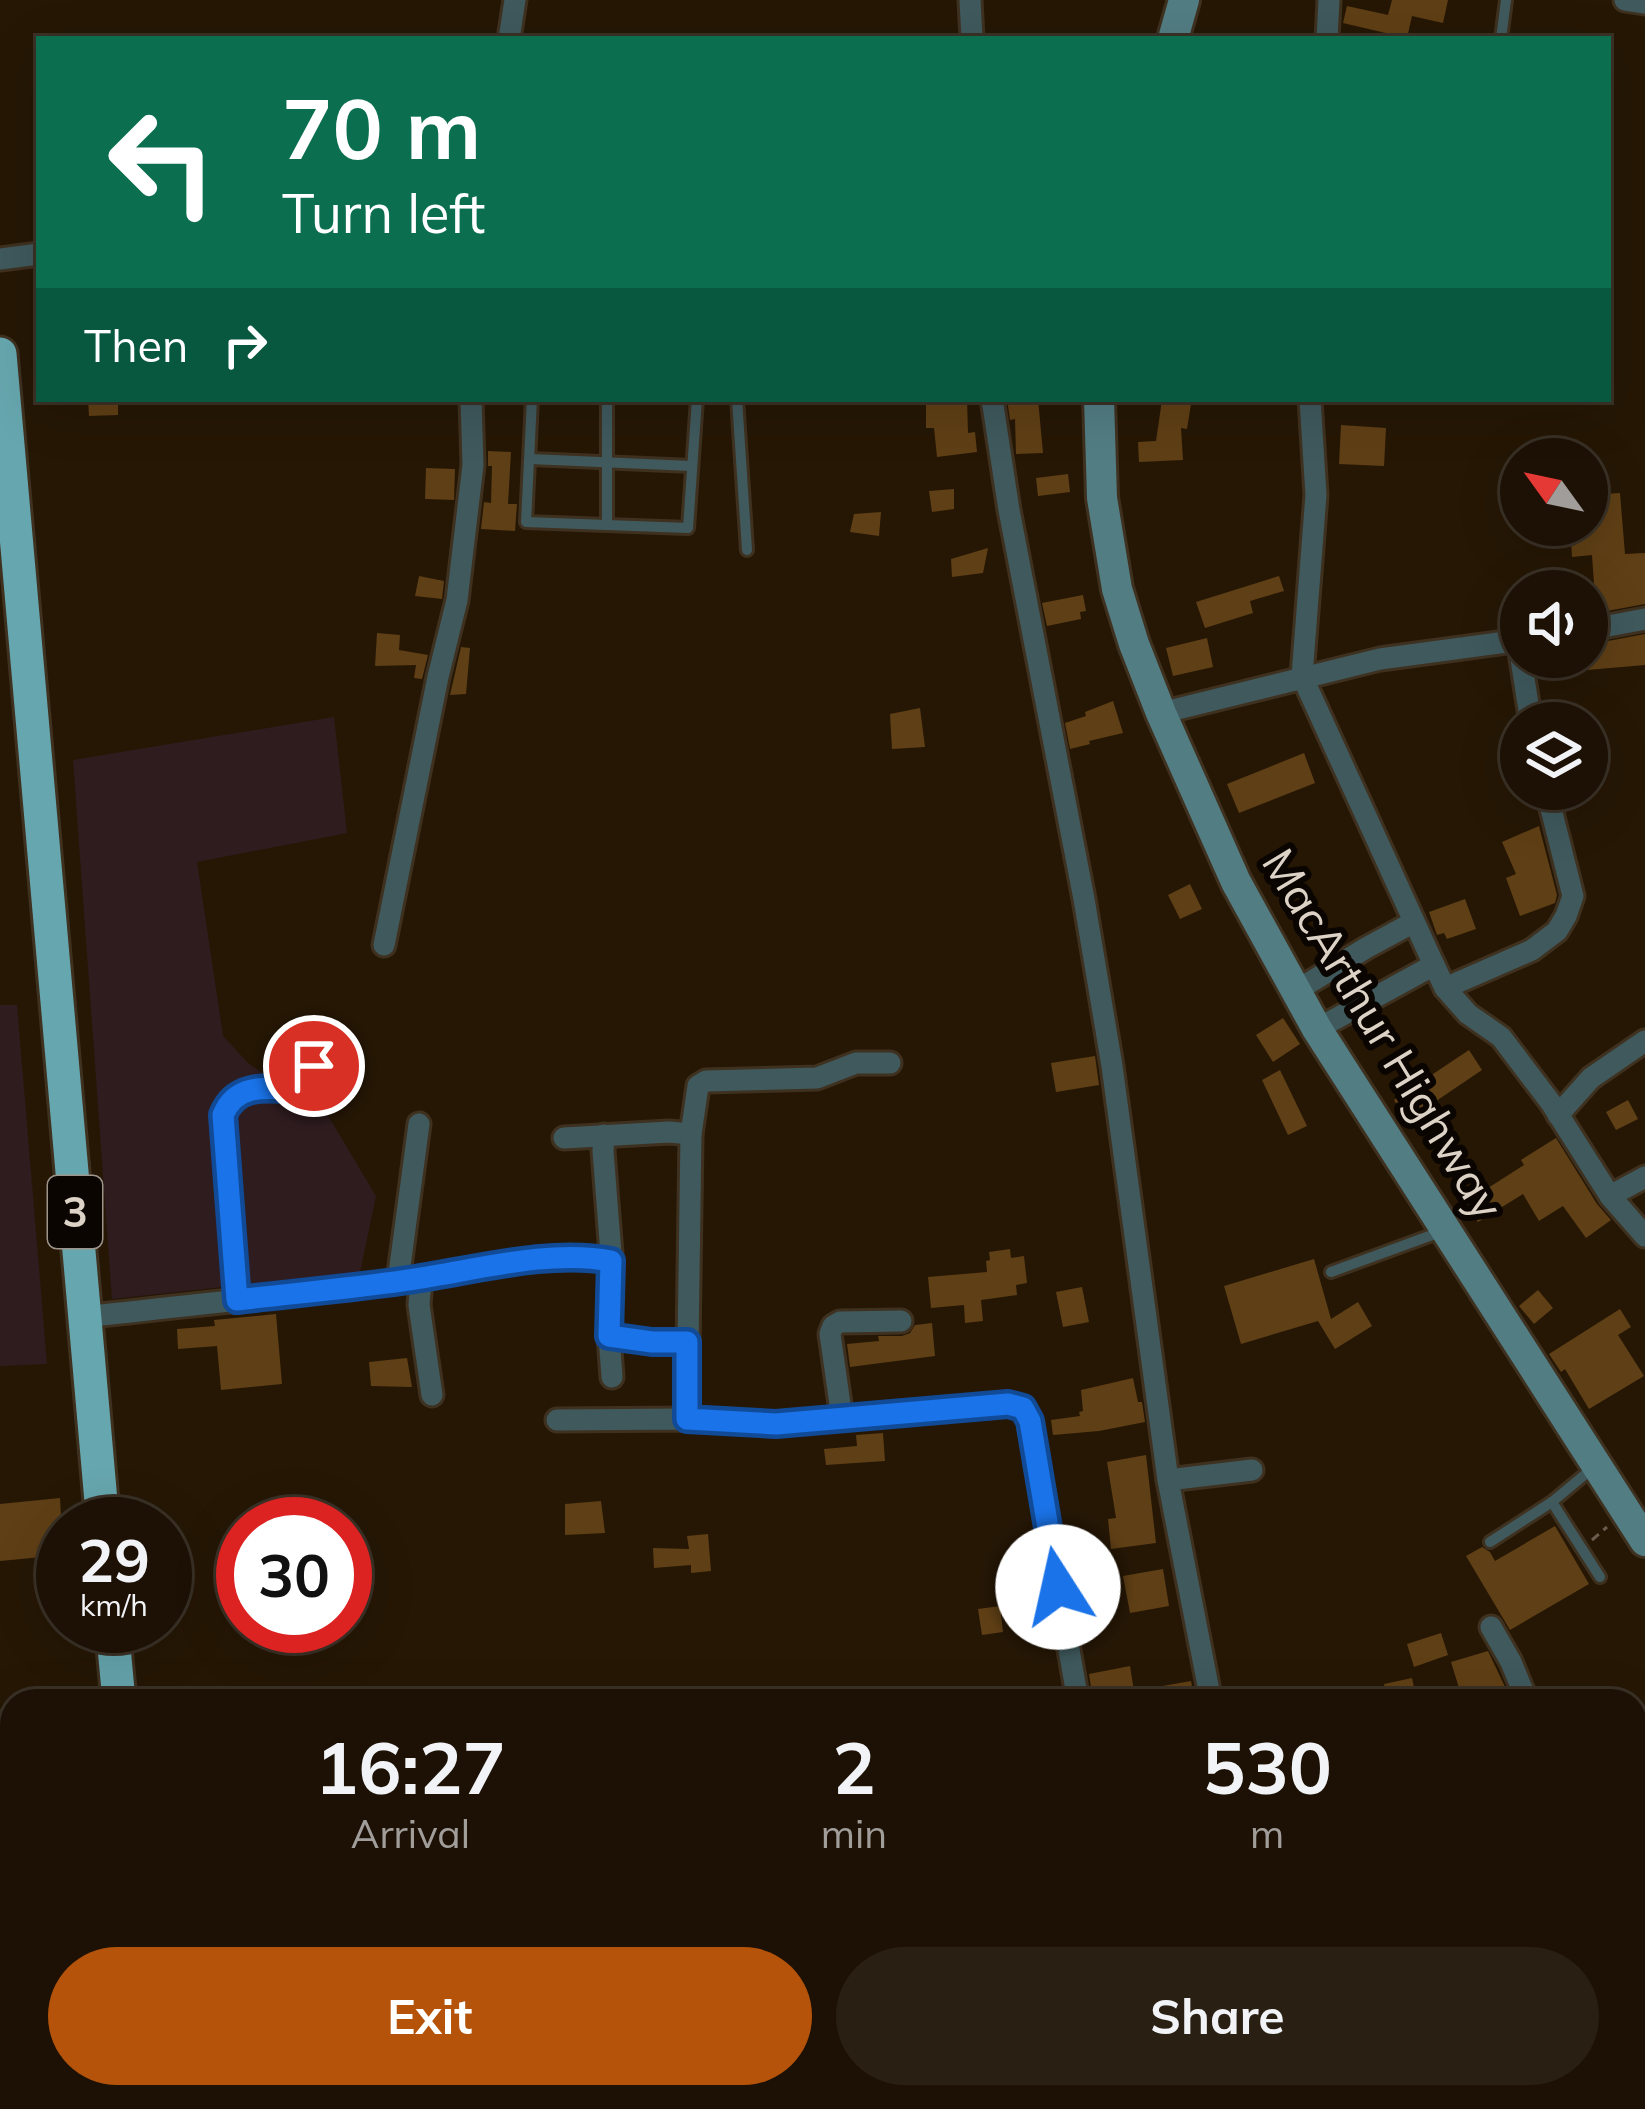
<!DOCTYPE html>
<html lang="en">
<head>
<meta charset="utf-8">
<style>
  :root { --surface:#1c1104; --page:#291f13; --text:#f1f3f6; --muted:#a09d9a; --line:#3a3126; --accent:#b45309 }
  body { margin:0; font-family:Mulish,sans-serif; background:var(--page); color:var(--text); height:100vh; display:flex; flex-direction:column; font-size:45px; white-space:nowrap }
  * { box-sizing:border-box; margin:0 }
  p { font-size:39px; color:var(--muted) }
  .icon { flex:none; width:66px; height:66px; fill:none; stroke:currentColor; stroke-width:2; stroke-linecap:round; stroke-linejoin:round }
  .map { position:relative; flex:1; overflow:hidden }
  .panel { position:absolute; left:0px; top:1689px; width:1647px; height:420px; display:flex; flex-direction:column; background:var(--surface); border-radius:36px 36px 0 0; box-shadow:0 12px 48px #0002,0 0 0 3px var(--line) }
  .panel>* { flex:none }
  .top-card { position:absolute; left:36px; top:36px; width:1575px; height:366px; border-radius:0px; box-shadow:0 12px 48px #0002,0 0 0 3px var(--line); background:#0b6e4f; color:#fff; overflow:hidden }
  .needle { width:78px; rotate:303deg }
  .controls { position:absolute; left:1500px; top:438px; display:grid; gap:24px }
  .controls a { display:grid; place-items:center; width:108px; height:108px; border-radius:50%; background:var(--surface); box-shadow:0 12px 48px #0002,0 0 0 3px var(--line); font-size:60px }
  .speed { position:absolute; left:36px; top:1497px; display:flex; gap:24px; font-size:60px; font-weight:700; text-align:center }
  .speed>* { display:grid; place-content:center; width:156px; height:156px; border-radius:50%; background:var(--surface); box-shadow:0 12px 48px #0002,0 0 0 3px var(--line); line-height:1 }
  .speed small { font-size:30px; font-weight:400 }
  .speed .limit { border:18px solid #d22; background:#fff; color:#111 }
  .pin { position:absolute; display:grid; place-items:center; width:102px; height:102px; color:#fff; margin:-51px; border:6px solid #fff; border-radius:50%; box-shadow:0 3px 12px #0007 }
  .me { position:absolute; width:132px; margin:-66px; rotate:350deg; stroke-linejoin:round; filter:drop-shadow(0 0 9px #0008) }
  .turn { display:flex; align-items:center; gap:42px; height:252px; padding:0 48px; font-size:54px }
  .turn .icon { width:156px; height:156px; stroke-width:2.5 }
  .turn b { display:block; font-size:84px; line-height:102px }
  .then { display:flex; align-items:center; height:114px; padding:0 48px; background:#0003; gap:24px; font-size:45px }
  .eta { display:flex; justify-content:space-evenly; align-items:center; height:204px; text-align:center }
  .eta b { font-size:72px; font-weight:700; line-height:84px }
  .cta { display:flex; gap:24px; margin-top:auto; padding:24px 48px }
  .cta a { flex:1; height:138px; border-radius:72px; background:var(--accent); color:#fff; font-size:48px; font-weight:700; line-height:138px; text-align:center }
  .cta a+a { background:var(--page); color:var(--text) }
  .map>svg:first-child { display:block }
  .industrial { fill:#2f1c1f }
  .building { fill:#5f3f15 }
  .lines { fill:none; stroke-linecap:round; stroke-linejoin:round }
  .service-casing { stroke:#3f3120; stroke-width:16 }
  .minor-casing { stroke:#3f3120; stroke-width:27 }
  .secondary-casing { stroke:#3f3120; stroke-width:36 }
  .trunk-casing { stroke:#3f3120; stroke-width:39 }
  .path { stroke:#6a5d4d; stroke-width:3; stroke-dasharray:9 6; stroke-linecap:butt }
  .service { stroke:#3f595d; stroke-width:10 }
  .minor { stroke:#3f595d; stroke-width:21 }
  .secondary { stroke:#527d83; stroke-width:30 }
  .trunk { stroke:#66a6ae; stroke-width:33 }
  .route-casing { stroke:#114b97; stroke-width:30 }
  .route { stroke:#1a73e8; stroke-width:21 }
  .labels { text-anchor:middle; stroke-width:12; stroke-linejoin:round; paint-order:stroke }
  .shield { fill:#0a0501; stroke:#9d948b; stroke-width:3 }
  .shield-label { font-size:42px; font-weight:bold; fill:#dcd2c6 }
  .street-label { font-size:45px; fill:#dcd2c6; stroke:#0a0501 }
</style>
</head>
<body>
<div class="map">
<svg width="1645" height="2109" viewBox="0 0 1645 2109">
  <rect width="100%" height="100%" fill="#261705"/>
  <!-- industrial -->
  <g class="industrial">
    <polygon points="334,717 347,833 197,862 223,1036 249,1064 327,1114 376,1196 360,1272 112,1299 73,760"/>
    <polygon points="0,1005 17,1005 47,1364 0,1366"/>
  </g>
  <!-- building -->
  <g class="building">
    <polygon points="1392,0 1448,0 1443,23 1412,16 1407,38 1343,23 1347,6 1388,15"/>
    <polygon points="88,399 118,399 118,415 89,416"/>
    <polygon points="967,399 968,433 975,432 977,452 937,457 934,428 926,428 926,402"/>
    <polygon points="1007,399 1038,399 1043,453 1016,454 1015,419 1010,420"/>
    <polygon points="1162,400 1191,404 1187,429 1181,428 1183,460 1139,462 1138,442 1156,441"/>
    <polygon points="1341,425 1386,428 1384,466 1339,464"/>
    <polygon points="488,451 511,452 508,504 517,504 515,531 481,529 484,502 491,503 492,466 488,466"/>
    <polygon points="426,468 455,469 454,500 425,499"/>
    <polygon points="1068,474 1070,492 1038,496 1036,478"/>
    <polygon points="954,489 954,509 932,512 929,491"/>
    <polygon points="1620,493 1625,554 1645,553 1645,604 1596,613 1592,555 1572,557 1570,525 1587,525 1587,495"/>
    <polygon points="881,512 879,536 850,532 854,514"/>
    <polygon points="988,548 983,573 952,577 951,559"/>
    <polygon points="419,576 444,581 442,599 415,596"/>
    <polygon points="1279,576 1284,591 1250,601 1253,613 1205,628 1196,602"/>
    <polygon points="1083,595 1086,611 1080,612 1081,619 1047,626 1042,603"/>
    <polygon points="377,633 400,635 399,650 428,655 422,679 414,678 416,665 375,666"/>
    <polygon points="1645,634 1645,665 1587,670 1587,656 1592,655 1592,644"/>
    <polygon points="1207,638 1213,667 1173,676 1166,648"/>
    <polygon points="461,647 470,648 466,694 450,695"/>
    <polygon points="1113,701 1123,733 1089,741 1090,744 1070,749 1065,723 1086,716 1085,712"/>
    <polygon points="920,708 925,747 892,749 890,714"/>
    <polygon points="1304,753 1315,783 1239,813 1227,784"/>
    <polygon points="1539,826 1557,895 1555,903 1520,916 1506,878 1516,874 1502,842"/>
    <polygon points="1190,884 1202,909 1180,919 1168,895"/>
    <polygon points="1465,899 1476,929 1447,939 1444,933 1437,935 1429,912"/>
    <polygon points="1283,1018 1300,1044 1273,1062 1256,1035"/>
    <polygon points="1469,1050 1482,1070 1408,1120 1394,1100"/>
    <polygon points="1095,1056 1099,1085 1056,1092 1051,1063"/>
    <polygon points="1280,1070 1307,1126 1288,1135 1262,1080"/>
    <polygon points="1628,1100 1638,1119 1616,1130 1606,1112"/>
    <polygon points="1556,1138 1597,1204 1611,1220 1586,1238 1563,1206 1539,1221 1523,1194 1478,1222 1466,1202 1524,1165 1521,1160"/>
    <polygon points="1010,1249 1011,1258 1024,1256 1027,1283 1016,1285 1017,1295 981,1300 983,1321 965,1323 964,1305 931,1308 928,1277 987,1272 986,1261 990,1260 989,1252"/>
    <polygon points="1314,1259 1331,1319 1358,1302 1372,1326 1335,1349 1318,1321 1241,1344 1224,1286"/>
    <polygon points="1082,1287 1089,1322 1063,1327 1056,1292"/>
    <polygon points="1538,1290 1553,1308 1534,1324 1519,1306"/>
    <polygon points="1620,1309 1631,1327 1618,1335 1644,1376 1589,1409 1565,1369 1561,1372 1549,1354"/>
    <polygon points="276,1314 282,1384 221,1390 217,1346 178,1349 177,1329 215,1326 214,1320"/>
    <polygon points="932,1323 935,1356 850,1367 847,1344 879,1341 878,1336 902,1336 910,1333 915,1325"/>
    <polygon points="407,1358 412,1387 371,1386 369,1362"/>
    <polygon points="1133,1378 1138,1402 1142,1402 1145,1422 1099,1431 1053,1435 1051,1420 1080,1416 1079,1412 1083,1411 1081,1390"/>
    <polygon points="883,1433 885,1461 826,1465 824,1449 857,1446 856,1435"/>
    <polygon points="1146,1455 1156,1543 1111,1549 1108,1519 1116,1518 1107,1462"/>
    <polygon points="60,1498 63,1555 0,1561 0,1504"/>
    <polygon points="601,1501 605,1533 565,1535 565,1504"/>
    <polygon points="1555,1526 1589,1584 1510,1630 1466,1556 1482,1547 1490,1552 1495,1561"/>
    <polygon points="708,1534 711,1571 691,1573 691,1565 654,1568 653,1548 689,1549 687,1536"/>
    <polygon points="1163,1569 1169,1606 1130,1613 1123,1576"/>
    <polygon points="1000,1606 1003,1632 982,1635 978,1609"/>
    <polygon points="1441,1633 1448,1655 1414,1667 1407,1644"/>
    <polygon points="1488,1651 1507,1691 1463,1701 1451,1662"/>
    <polygon points="1130,1666 1134,1691 1191,1681 1195,1701 1093,1701 1089,1674"/>
    <polygon points="1412,1678 1417,1701 1388,1701 1384,1684"/>
  </g>
  <g class="lines">
    <!-- service casing -->
    <g class="service-casing">
      <g id="service">
        <polyline points="1501,39 1506,0"/>
        <polyline points="532,399 526,522 688,528 697,399"/>
        <polyline points="737,399 747,550"/>
        <polyline points="530,459 692,466"/>
        <polyline points="607,525 607,399"/>
        <polyline points="1331,1272 1443,1231"/>
        <polyline points="1552,1502 1600,1577"/>
        <polyline points="1490,1542 1552,1502 1594,1467"/>
      </g>
    </g>
    <!-- minor casing -->
    <g class="minor-casing">
      <g id="minor">
        <polyline points="970,0 972,39"/>
        <polyline points="1625,0 1645,3"/>
        <polyline points="509,39 515,0"/>
        <polyline points="1327,39 1329,0"/>
        <polyline points="0,259 39,254"/>
        <polyline points="992,399 1009,510 1084,899 1112,1066 1168,1480 1211,1701"/>
        <polyline points="1310,399 1316,495 1302,676 1434,965"/>
        <polyline points="1587,630 1645,619"/>
        <polyline points="1518,640 1531,723"/>
        <polyline points="1161,713 1380,659 1521,640"/>
        <polyline points="384,945 438,677 457,600 473,465 471,399"/>
        <polyline points="1445,988 1532,950 1557,931 1566,916 1573,896 1546,789"/>
        <polyline points="1296,991 1366,948 1414,922"/>
        <polyline points="1317,1029 1434,965 1445,988 1468,1014 1501,1037 1551,1103 1610,1196 1645,1236"/>
        <polyline points="1558,1115 1591,1078 1645,1041"/>
        <polyline points="604,1135 603,1151 612,1267 609,1336 612,1377"/>
        <polyline points="564,1138 669,1132 691,1134"/>
        <polyline points="1610,1196 1645,1177"/>
        <polyline points="421,1278 419,1305 432,1395"/>
        <polyline points="398,1281 419,1124"/>
        <path d="M237,1300L223,1115C238,1080 272,1089 304,1090C316,1077 314,1057 314,1040"/>
        <path d="M84,1317C189,1305 294,1295 399,1281C465,1273 545,1248 611,1261"/>
        <polyline points="609,1336 653,1342 687,1343"/>
        <polyline points="842,1418 830,1334 833,1326 840,1322 901,1321"/>
        <polyline points="687,1419 691,1134 698,1086 706,1081 817,1078 856,1063 890,1063"/>
        <polyline points="557,1420 687,1419 776,1424 1008,1404 1023,1408 1029,1422 1078,1701"/>
        <polyline points="1168,1480 1252,1470"/>
        <polyline points="1491,1627 1511,1662 1527,1701"/>
        <polyline points="1635,1753 1645,1747"/>
        <polyline points="1635,2001 1645,2049"/>
        <polyline points="1139,2097 1141,2109"/>
        <polyline points="1275,2097 1276,2109"/>
        <polyline points="1423,2097 1425,2109"/>
      </g>
    </g>
    <!-- secondary casing -->
    <g class="secondary-casing">
      <g id="secondary">
        <polyline points="1173,39 1184,0"/>
        <polyline points="1099,399 1102,498 1117,589 1134,644 1161,713 1236,882 1317,1029 1645,1541"/>
      </g>
    </g>
    <!-- trunk casing -->
    <g class="trunk-casing">
      <g id="trunk">
        <polyline points="0,354 103,1524"/>
        <polyline points="112,1626 119,1701"/>
        <polyline points="156,2097 157,2109"/>
      </g>
    </g>
    <!-- path -->
    <polyline class="path" points="1592,1540 1607,1527"/>
    <!-- service -->
    <use href="#service" class="service"/>
    <!-- minor -->
    <use href="#minor" class="minor"/>
    <!-- secondary -->
    <use href="#secondary" class="secondary"/>
    <!-- trunk -->
    <use href="#trunk" class="trunk"/>
  </g>
  <g class="lines">
    <!-- route casing -->
    <g class="route-casing">
      <path id="route" d="M314,1066L309,1084L304,1090C273,1089 237,1080 223,1115L237,1300C296,1293 356,1288 415,1279C476,1270 550,1249 611,1261L609,1336L652,1342H687V1419L776,1424L1008,1404L1023,1408L1030,1421L1058,1587"/>
    </g>
    <!-- route -->
    <use href="#route" class="route"/>
  </g>
  <g class="labels">
    <!-- shield labels -->
    <rect class="shield" x="48" y="1176" width="54" height="72" rx="9"/>
    <g class="shield-label">
      <text x="75" y="1227">3</text>
    </g>
    <!-- street labels -->
    <g class="street-label">
      <text transform="translate(1383 1034) rotate(59)" y="16">MacArthur Highway</text>
    </g>
  </g>
</svg>
<div class="controls">
<a><svg class="needle" viewBox="-14 -14 28 28"><path d="M0-13l5 13h-10z" fill="#e53935"/><path d="M0 13l5-13h-10z" fill="#a09d9a"/></svg></a>
<a><svg class="icon" aria-label="sound" viewBox="0 0 24 24"><path d="M4 9h4l5-4v14l-5-4H4zM17 9q2 3 0 6"/></svg></a>
<a><svg class="icon" aria-label="layers" viewBox="0 0 24 24"><path d="M12 4l9 5-9 5-9-5zM3 14l9 5 9-5"/></svg></a>
</div>
<div class="speed"><div>29<small>km/h</small></div><div class="limit">30</div></div>
<div class="pin" style="left:314px;top:1066px;background:#d93025"><svg class="icon" aria-label="arrive" viewBox="0 0 24 24"><path d="M6 21V4h12l-3 4 3 4H6"/></svg></div>
<svg class="me" style="left:1058px;top:1587px" viewBox="-20 -20 40 40"><circle r="19" fill="#fff"/><path d="M0-13L10 11 0 6-10 11z" fill="#1a73e8"/></svg>
<div class="top-card">
<div class="turn"><svg class="icon" aria-label="left" viewBox="0 0 24 24"><path d="M17 20v-9H6M10 6l-5 5 5 5"/></svg><div><b>70 m</b>Turn left</div></div>
<div class="then">Then<svg class="icon" aria-label="right" viewBox="0 0 24 24"><path d="M7 20v-9h11M14 6l5 5-5 5"/></svg></div>
</div>
<section class="panel">
<div class="eta">
<div><b>16:27</b><p>Arrival</p></div>
<div><b>2</b><p>min</p></div>
<div><b>530</b><p>m</p></div>
</div>
<div class="cta"><a>Exit</a><a>Share</a></div>
</section>
</div>
</body>
</html>
